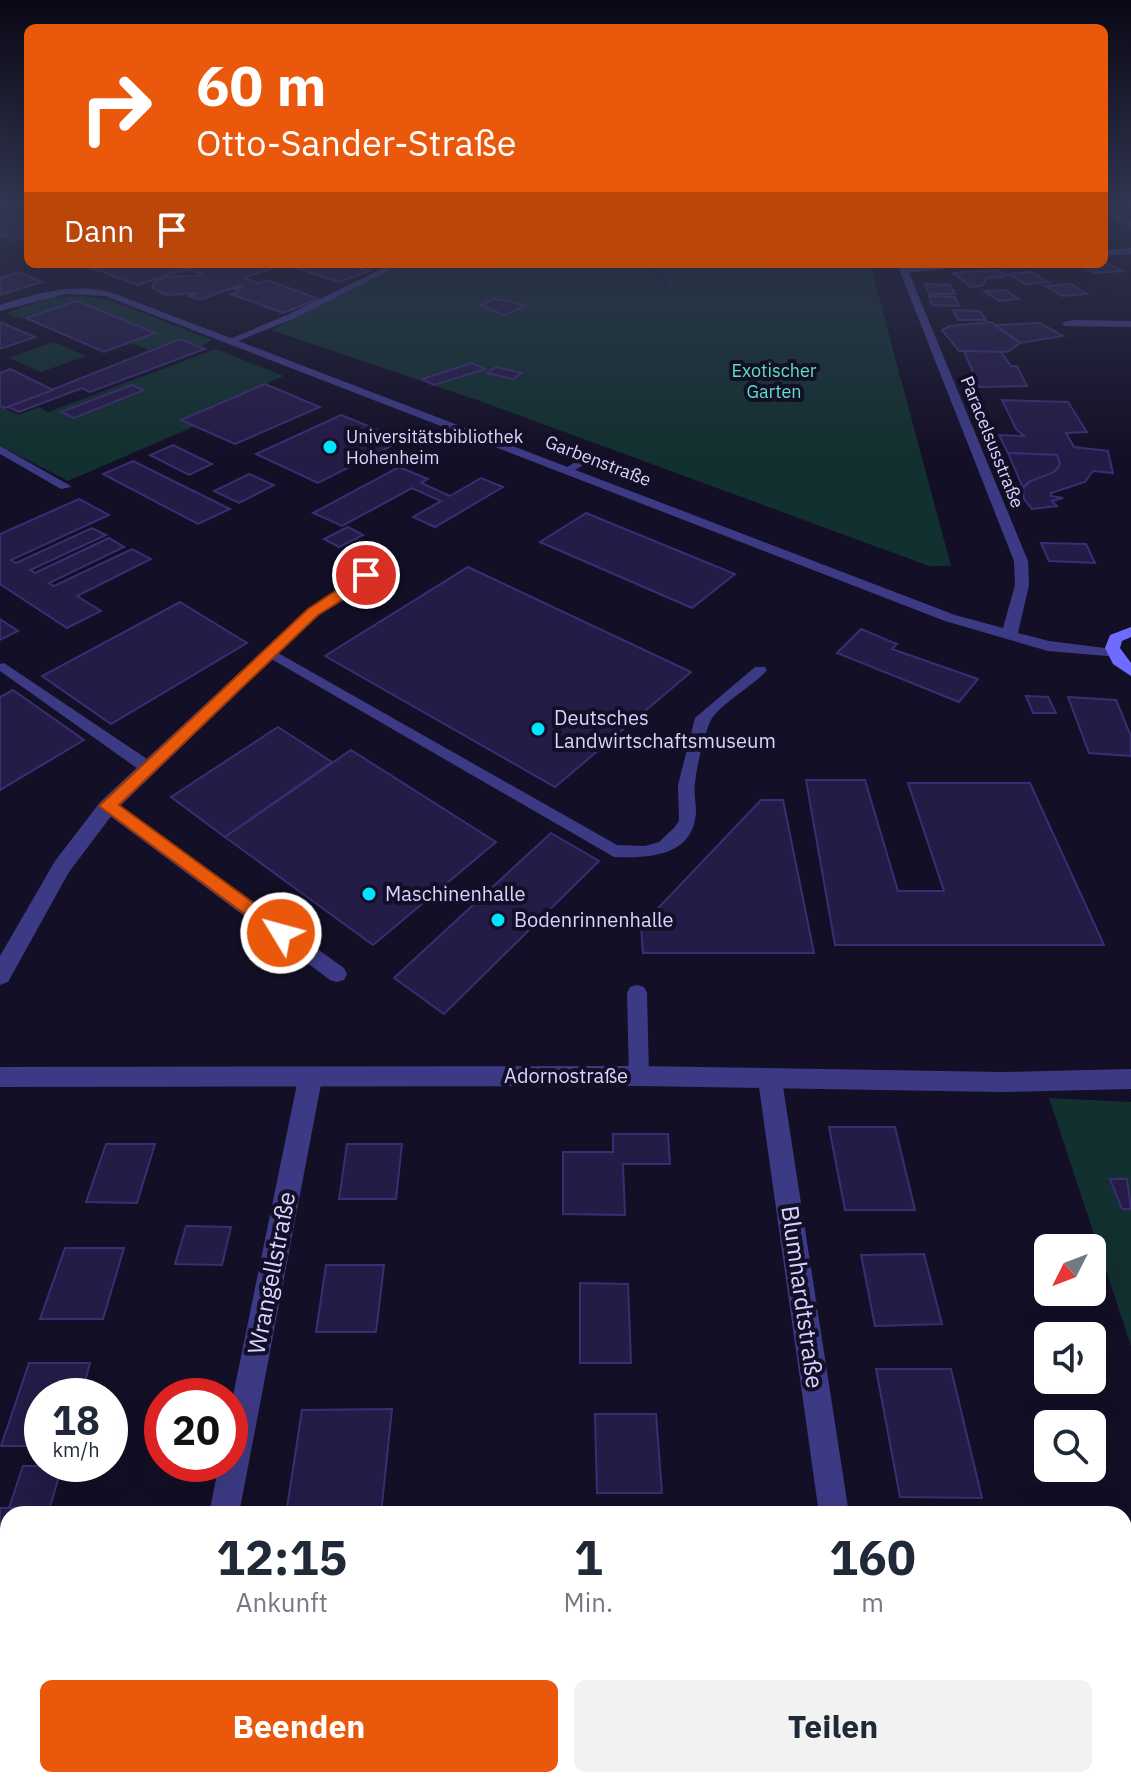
<!DOCTYPE html>
<html lang="de">
<head>
<meta charset="utf-8">
<style>
  :root { --surface:#fff; --page:#f2f2f3; --text:#1f2937; --muted:#747a83; --accent:#ea580c }
  body { margin:0; font-family:"IBM Plex Sans",sans-serif; background:var(--page); color:var(--text); height:100vh; display:flex; flex-direction:column; font-size:30px; white-space:nowrap }
  * { box-sizing:border-box; margin:0 }
  p { font-size:26px; color:var(--muted) }
  .icon { flex:none; width:44px; height:44px; fill:none; stroke:currentColor; stroke-width:2; stroke-linecap:round; stroke-linejoin:round }
  .map { position:relative; flex:1; overflow:hidden }
  .details { position:absolute; left:0px; top:1506px; width:1132px; height:282px; display:flex; flex-direction:column; background:var(--surface); border-radius:24px 24px 0 0; box-shadow:0 8px 32px #0002 }
  .details>* { flex:none }
  .top-card { position:absolute; left:24px; top:24px; width:1084px; height:244px; border-radius:12px; box-shadow:0 8px 32px #0002; background:#ea580c; color:#fff; overflow:hidden }
  .needle { width:52px; rotate:228deg }
  .buttons { position:absolute; left:1034px; top:1234px; display:grid; gap:16px }
  .buttons a { display:grid; place-items:center; width:72px; height:72px; border-radius:12px; background:var(--surface); box-shadow:0 8px 32px #0002; font-size:40px }
  .speed { position:absolute; left:24px; top:1378px; display:flex; gap:16px; font-size:40px; font-weight:700; text-align:center }
  .speed>* { display:grid; place-content:center; width:104px; height:104px; border-radius:50%; background:var(--surface); box-shadow:0 8px 32px #0002; line-height:1 }
  .speed small { font-size:20px; font-weight:400 }
  .speed .limit { border:12px solid #d22; background:#fff; color:#111 }
  .pin { position:absolute; display:grid; place-items:center; width:68px; height:68px; color:#fff; margin:-34px; border:4px solid #fff; border-radius:50%; box-shadow:0 2px 8px #0007 }
  .me { position:absolute; width:88px; margin:-44px; rotate:307deg; stroke-linejoin:round; filter:drop-shadow(0 0 6px #0008) }
  .turn { display:flex; align-items:center; gap:28px; height:168px; padding:0 40px; font-size:36px }
  .turn .icon { width:104px; height:104px; stroke-width:2.5 }
  .turn b { display:block; font-size:56px; line-height:68px }
  .then { display:flex; align-items:center; height:76px; padding:0 40px; background:#0003; gap:16px; font-size:30px }
  .eta { display:flex; justify-content:space-evenly; align-items:center; height:136px; text-align:center }
  .eta b { font-size:48px; font-weight:700; line-height:56px }
  .action { display:flex; gap:16px; margin-top:auto; padding:16px 40px }
  .action a { flex:1; height:92px; border-radius:12px; background:var(--accent); color:#fff; font-size:32px; font-weight:700; line-height:92px; text-align:center }
  .action a+a { background:var(--page); color:var(--text) }
  .map>svg:first-child { display:block }
  .green { fill:#12302f }
  .lines { fill:none; stroke-linecap:round; stroke-linejoin:round }
  .stream { fill:#0a1f44; fill-rule:evenodd }
  .building { fill:#241b47; stroke:#3b2d73; stroke-width:2 }
  .service { fill:#3d3a85; fill-rule:evenodd }
  .minor { fill:#3d3a85; fill-rule:evenodd }
  .tertiary { fill:#3d3a85; fill-rule:evenodd }
  .secondary { fill:#6f6bff; fill-rule:evenodd }
  .route { fill:#ea580c; stroke:#983908; stroke-width:2 }
  .poi-dot { fill:#00e5ff; stroke:#130f26; stroke-width:3 }
  .labels { text-anchor:middle; stroke-width:8; stroke-linejoin:round; paint-order:stroke }
  .far-park-label { font-size:18px; fill:#5fe0c0; stroke:#130f26 }
  .far-poi-label { font-size:18px; fill:#d9d4ff; stroke:#130f26; text-anchor:start }
  .far-street-label { font-size:18px; fill:#d9d4ff; stroke:#130f26 }
  .poi-label { font-size:20px; fill:#d9d4ff; stroke:#130f26; text-anchor:start }
  .street-label { font-size:20px; fill:#d9d4ff; stroke:#130f26 }
  .near-street-label { font-size:24px; fill:#d9d4ff; stroke:#130f26 }
</style>
</head>
<body>
<div class="map">
<svg width="1131" height="1787" viewBox="0 0 1131 1787">
  <rect width="100%" height="100%" fill="#130f26"/>
  <!-- green -->
  <g class="green">
    <polygon points="402,264 870,264 951,566 929,566 480,401 271,330"/>
    <polygon points="84,296 109,300 212,340 201,347 180,339 149,350 130,343 154,333 76,302 22,319 6,313 54,297"/>
    <polygon points="53,342 86,356 41,372 9,358"/>
    <polygon points="216,349 284,376 182,419 195,426 68,481 0,446 0,406 18,415 39,407 48,412"/>
    <polygon points="1049,1098 1131,1102 1131,1346"/>
  </g>
  <g class="lines">
    <!-- stream -->
    <polygon class="stream" points="652,264 656,264 658,274 670,285 670,287 666,287 654,274"/>
  </g>
  <!-- building -->
  <g class="building">
    <polygon points="28,213 28,237 14,241 0,235 0,220"/>
    <polygon points="1104,262 1123,271 1094,273 1079,264"/>
    <polygon points="82,264 201,264 137,285"/>
    <polygon points="202,264 347,264 369,271 339,282 284,264 244,278 258,283 267,280 319,299 283,313 231,294 241,291 235,289 243,286 240,285 200,300 189,296 198,293 166,295 152,288 154,282 165,277 204,275 187,269"/>
    <polygon points="998,270 1007,276 987,278 982,286 971,287 953,273"/>
    <polygon points="18,272 42,282 0,295 0,278"/>
    <polygon points="1031,272 1048,282 1025,284 1009,274"/>
    <polygon points="925,284 950,285 955,294 929,294"/>
    <polygon points="1071,284 1087,294 1062,296 1046,286"/>
    <polygon points="1005,290 1019,299 999,301 984,291"/>
    <polygon points="929,296 955,297 959,306 932,305"/>
    <polygon points="493,299 509,301 526,306 504,315 481,305"/>
    <polygon points="77,301 155,333 104,352 26,318"/>
    <polygon points="953,310 980,311 986,320 958,320"/>
    <polygon points="991,322 1020,343 1007,352 959,351 942,330 950,326"/>
    <polygon points="0,323 2,323 35,337 0,349"/>
    <polygon points="1040,323 1063,336 1020,343 995,325"/>
    <polygon points="180,339 205,349 90,392 82,388 19,412 8,407"/>
    <polygon points="964,351 1001,352 1011,366 1017,366 1027,386 979,387"/>
    <polygon points="472,363 485,369 434,385 422,379"/>
    <polygon points="496,367 522,373 513,379 487,373"/>
    <polygon points="10,369 51,389 53,390 5,408 0,406 0,373"/>
    <polygon points="265,384 320,407 235,444 181,420"/>
    <polygon points="132,385 144,390 74,418 61,412"/>
    <polygon points="1002,400 1068,402 1087,432 1066,433 1074,447 1108,451 1113,473 1093,471 1085,482 1051,493 1051,496 1063,498 1052,501 1057,506 1032,509 1024,499 1023,488 1033,479 1058,468 1059,460 1057,455 1008,453 999,435 1024,436 1016,429"/>
    <polygon points="341,415 403,440 318,483 256,454"/>
    <polygon points="173,445 212,464 189,475 150,455"/>
    <polygon points="1008,453 1057,455 1060,464 1054,472 1028,482 1023,488"/>
    <polygon points="133,461 230,509 198,524 103,474"/>
    <polygon points="399,467 428,479 421,483 450,496 481,478 503,487 435,527 413,517 441,501 412,488 342,526 313,513"/>
    <polygon points="249,474 274,485 239,503 214,491"/>
    <polygon points="79,499 109,515 11,560 16,563 92,528 106,535 30,570 35,573 109,538 124,547 49,583 54,586 132,549 151,559 77,596 101,611 67,628 0,584 0,534"/>
    <polygon points="586,513 735,574 692,608 540,542"/>
    <polygon points="348,527 363,535 339,547 324,539"/>
    <polygon points="1041,543 1086,544 1095,563 1049,561"/>
    <polygon points="468,567 691,672 555,787 325,656"/>
    <polygon points="180,602 247,643 111,724 42,676"/>
    <polygon points="0,619 18,631 0,640"/>
    <polygon points="861,629 897,644 892,649 978,679 959,702 837,653"/>
    <polygon points="13,690 84,740 0,790 0,697"/>
    <polygon points="1026,696 1048,697 1056,713 1033,713"/>
    <polygon points="1068,697 1116,700 1131,736 1131,756 1089,753"/>
    <polygon points="278,727 332,762 225,837 171,797"/>
    <polygon points="351,750 496,842 373,945 225,837"/>
    <polygon points="806,780 865,780 898,891 944,891 908,783 1030,783 1104,945 835,945"/>
    <polygon points="761,800 783,800 814,953 643,953 641,926"/>
    <polygon points="551,833 599,861 444,1014 394,978"/>
    <polygon points="829,1127 895,1127 915,1210 845,1210"/>
    <polygon points="613,1134 668,1134 670,1164 623,1164 625,1215 563,1214 563,1152 613,1152"/>
    <polygon points="106,1144 155,1144 137,1203 86,1202"/>
    <polygon points="347,1144 402,1144 396,1199 339,1199"/>
    <polygon points="1110,1179 1127,1179 1131,1209 1122,1209"/>
    <polygon points="186,1226 231,1227 222,1265 175,1264"/>
    <polygon points="65,1248 124,1248 103,1319 40,1319"/>
    <polygon points="924,1254 942,1324 875,1326 861,1255"/>
    <polygon points="326,1265 384,1265 376,1332 316,1332"/>
    <polygon points="580,1283 628,1284 631,1363 580,1363"/>
    <polygon points="29,1363 90,1363 81,1396 42,1396 42,1446 1,1446"/>
    <polygon points="876,1369 951,1369 982,1498 900,1497"/>
    <polygon points="392,1409 381,1514 286,1514 302,1410"/>
    <polygon points="595,1414 656,1414 662,1493 597,1493"/>
    <polygon points="23,1466 62,1466 50,1507 9,1508"/>
    <polygon points="50,1507 48,1514 8,1514 8,1596 0,1596 0,1508"/>
    <rect x="586" y="1780" width="89" height="7"/>
    <polygon points="972,1780 1061,1780 1063,1787 974,1787"/>
  </g>
  <g class="lines">
    <!-- service -->
    <g class="service">
      <polygon points="392,264 402,264 293,319 233,343 225,341 287,315"/>
      <polygon points="1073,320 1131,321 1131,327 1065,326 1061,323"/>
      <polygon points="0,446 69,485 71,487 61,489 0,454"/>
      <polygon points="593,452 599,455 597,457 570,473 560,471"/>
      <path d="M271,649L617,845L645,846L659,842L674,828L679,821L678,785L695,718L755,667H765L767,670C754,686 716,706 709,724C703,741 697,764 695,783C693,795 698,808 695,820C688,858 643,858 614,857L266,656L264,653Z"/>
      <polygon points="4,663 153,763 155,767 153,771 141,771 0,671 0,664"/>
      <polygon points="108,800 344,968 347,974 344,980 337,982 330,980 102,810 100,806"/>
      <polygon points="637,985 644,987 647,993 649,1076 646,1083 639,1085 632,1083 629,1076 627,993 630,987"/>
    </g>
    <!-- minor -->
    <g class="minor">
      <polygon points="1104,210 1131,222 1131,227 1104,215"/>
      <polygon points="1131,248 1131,254 1104,256 1104,250"/>
      <path d="M897,264H905L907,268L986,264L909,273L1028,561L1029,585L1018,633L1049,641L1113,649L1119,651V657L1048,651L945,621L105,296L66,294L0,311V305C37,293 72,283 110,292L955,615L1003,628L1015,585L1014,561Z"/>
      <polygon points="366,571 373,575 369,584 318,615 115,811 69,872 8,982 0,985 0,956 55,861 101,801 308,609"/>
      <polygon points="310,1069 318,1072 322,1079 239,1514 209,1514 219,1464 230,1464 230,1410 298,1079 302,1072"/>
      <polygon points="770,1070 778,1073 782,1080 849,1514 819,1514 758,1080 762,1073"/>
      <polygon points="154,1780 190,1780 189,1787 153,1787"/>
      <polygon points="855,1780 891,1780 892,1787 856,1787"/>
    </g>
    <!-- tertiary -->
    <polygon class="tertiary" points="639,1066 1002,1072 1131,1069 1131,1089 1002,1092 639,1086 0,1087 0,1067"/>
    <!-- secondary -->
    <polygon class="secondary" points="1131,627 1131,637 1122,641 1120,648 1131,663 1131,676 1113,664 1105,648 1110,635"/>
  </g>
  <!-- sky -->
  <linearGradient id="sky" x2="0" y2="1"><stop stop-color="#0a0815"/><stop offset="0.45" stop-color="#333752"/><stop offset="1" stop-color="#333752" stop-opacity="0"/></linearGradient>
  <rect width="1131" height="456" fill="url(#sky)"/>
  <!-- route -->
  <polygon class="route" points="366,571 372,575 368,584 318,615 119,805 288,928 291,933 281,941 99,806 308,609"/>
  <!-- markers -->
  <g class="poi-dot">
    <circle cx="330" cy="447" r="8"/>
    <circle cx="538" cy="729" r="8"/>
    <circle cx="369" cy="894" r="8"/>
    <circle cx="498" cy="920" r="8"/>
  </g>
  <g class="labels">
    <!-- far-park labels -->
    <g class="far-park-label">
      <text x="774" y="377">Exotischer<tspan x="774" dy="21">Garten</tspan></text>
    </g>
    <!-- far-poi labels -->
    <g class="far-poi-label">
      <text x="346" y="443">Universitätsbibliothek<tspan x="346" dy="21">Hohenheim</tspan></text>
    </g>
    <!-- far-street labels -->
    <g class="far-street-label">
      <text transform="translate(992 442) rotate(68)" y="6">Paracelsusstraße</text>
      <text transform="translate(598 461) rotate(21)" y="6">Garbenstraße</text>
    </g>
    <!-- poi labels -->
    <g class="poi-label">
      <text x="554" y="725">Deutsches<tspan x="554" dy="23">Landwirtschaftsmuseum</tspan></text>
      <text x="385" y="901">Maschinenhalle</text>
      <text x="514" y="927">Bodenrinnenhalle</text>
    </g>
    <!-- street labels -->
    <g class="street-label">
      <text x="566" y="1083">Adornostraße</text>
    </g>
    <!-- near-street labels -->
    <g class="near-street-label">
      <text transform="translate(272 1273) rotate(-79)" y="8">Wrangellstraße</text>
      <text transform="translate(802 1297) rotate(82)" y="8">Blumhardtstraße</text>
    </g>
  </g>
</svg>
<div class="buttons">
<a><svg class="needle" viewBox="-14 -14 28 28"><path d="M0-13l5 13h-10z" fill="#e53935"/><path d="M0 13l5-13h-10z" fill="#747a83"/></svg></a>
<a><svg class="icon" aria-label="sound" viewBox="0 0 24 24"><path d="M4 9h4l5-4v14l-5-4H4zM17 9q2 3 0 6"/></svg></a>
<a><svg class="icon" aria-label="search" viewBox="0 0 24 24"><circle cx="10" cy="10" r="6"/><path d="M15 15l6 6"/></svg></a>
</div>
<div class="speed"><div>18<small>km/h</small></div><div class="limit">20</div></div>
<div class="pin" style="left:366px;top:575px;background:#d93025"><svg class="icon" aria-label="arrive" viewBox="0 0 24 24"><path d="M6 21V4h12l-3 4 3 4H6"/></svg></div>
<svg class="me" style="left:281px;top:933px" viewBox="-20 -20 40 40"><circle r="17" fill="#ea580c" stroke="#fff" stroke-width="3"/><path d="M0-11L8 9 0 5-8 9z" fill="#fff"/></svg>
<div class="top-card">
<div class="turn"><svg class="icon" aria-label="right" viewBox="0 0 24 24"><path d="M7 20v-9h11M14 6l5 5-5 5"/></svg><div><b>60 m</b>Otto-Sander-Straße</div></div>
<div class="then">Dann<svg class="icon" aria-label="arrive" viewBox="0 0 24 24"><path d="M6 21V4h12l-3 4 3 4H6"/></svg></div>
</div>
<section class="details">
<div class="eta">
<div><b>12:15</b><p>Ankunft</p></div>
<div><b>1</b><p>Min.</p></div>
<div><b>160</b><p>m</p></div>
</div>
<div class="action"><a>Beenden</a><a>Teilen</a></div>
</section>
</div>
</body>
</html>
